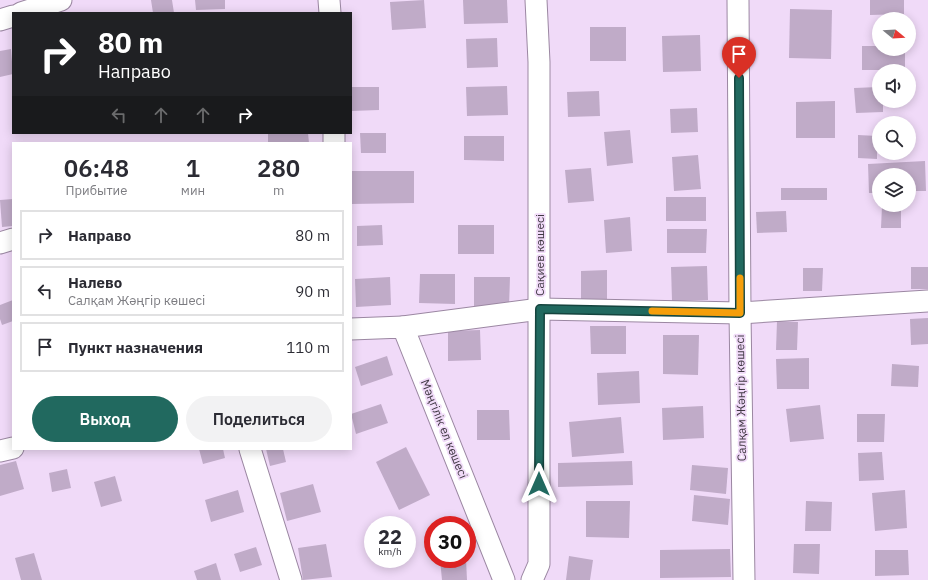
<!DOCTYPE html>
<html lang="ru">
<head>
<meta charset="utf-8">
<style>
  :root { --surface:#fff; --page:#f2f2f3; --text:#2b2b33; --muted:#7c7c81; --line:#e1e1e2; --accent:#21695f }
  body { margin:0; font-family:"IBM Plex Sans",sans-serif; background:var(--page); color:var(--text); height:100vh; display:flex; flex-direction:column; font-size:15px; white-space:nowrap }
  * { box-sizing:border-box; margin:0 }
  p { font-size:13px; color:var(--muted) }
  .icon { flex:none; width:22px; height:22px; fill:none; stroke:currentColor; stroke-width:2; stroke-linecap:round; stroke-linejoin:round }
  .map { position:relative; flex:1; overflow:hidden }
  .side { position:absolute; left:12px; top:142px; width:340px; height:308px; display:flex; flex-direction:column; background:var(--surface); border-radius:0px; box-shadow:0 2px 10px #0003 }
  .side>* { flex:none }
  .banner { position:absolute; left:12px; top:12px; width:340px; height:122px; border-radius:0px; box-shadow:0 2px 10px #0003; background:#202124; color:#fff; overflow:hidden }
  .needle { width:26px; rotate:108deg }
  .tools { position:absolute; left:872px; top:12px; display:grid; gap:8px }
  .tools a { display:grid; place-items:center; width:44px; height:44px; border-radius:50%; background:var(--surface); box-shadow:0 2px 10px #0003; font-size:20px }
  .speed { position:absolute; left:364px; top:516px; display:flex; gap:8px; font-size:20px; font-weight:700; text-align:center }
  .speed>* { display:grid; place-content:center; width:52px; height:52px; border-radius:50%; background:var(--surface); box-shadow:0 2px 10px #0003; line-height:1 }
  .speed small { font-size:10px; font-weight:400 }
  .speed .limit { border:6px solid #d22; background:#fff; color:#111 }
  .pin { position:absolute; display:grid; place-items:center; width:34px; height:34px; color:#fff; margin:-41px -17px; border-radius:50% 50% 50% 0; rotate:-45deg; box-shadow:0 0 4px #0007 }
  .pin .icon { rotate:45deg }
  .me { position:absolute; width:44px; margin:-22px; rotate:0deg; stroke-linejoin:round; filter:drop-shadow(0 0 3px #0008) }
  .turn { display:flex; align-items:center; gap:14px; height:84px; padding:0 20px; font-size:18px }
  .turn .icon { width:52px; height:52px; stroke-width:2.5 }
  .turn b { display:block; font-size:28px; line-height:34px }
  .lanes { display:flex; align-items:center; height:38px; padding:0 20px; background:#0003; justify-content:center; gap:20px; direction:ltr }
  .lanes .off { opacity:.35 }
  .eta { display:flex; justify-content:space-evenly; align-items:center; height:68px; text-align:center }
  .eta b { font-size:24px; font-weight:600; line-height:28px }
  .primary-button { display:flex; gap:8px; margin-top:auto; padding:8px 20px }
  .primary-button a { flex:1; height:46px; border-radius:24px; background:var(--accent); color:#fff; font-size:16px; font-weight:600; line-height:46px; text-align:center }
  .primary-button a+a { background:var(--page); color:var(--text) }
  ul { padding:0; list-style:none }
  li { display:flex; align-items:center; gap:12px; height:50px; margin:0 8px 6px; padding:0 12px; border:2px solid var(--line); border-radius:0px }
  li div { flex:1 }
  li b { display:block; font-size:15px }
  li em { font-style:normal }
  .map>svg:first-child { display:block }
  .building { fill:#c0abc8 }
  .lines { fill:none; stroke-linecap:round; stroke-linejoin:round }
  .minor-casing { stroke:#9b87a2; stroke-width:23 }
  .minor { stroke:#fff; stroke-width:21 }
  .route-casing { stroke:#15443e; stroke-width:10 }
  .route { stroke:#21695f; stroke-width:7 }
  .slow { stroke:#f59e0b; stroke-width:7 }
  .labels { text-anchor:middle; stroke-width:3.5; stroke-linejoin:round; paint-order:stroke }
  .street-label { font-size:12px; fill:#403843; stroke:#f0daf8 }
</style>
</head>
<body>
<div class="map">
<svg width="928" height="580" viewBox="0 0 928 580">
  <rect width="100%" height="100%" fill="#f0daf8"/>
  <!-- building -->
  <g class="building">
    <polygon points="151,0 172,0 174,13 153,13"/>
    <polygon points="195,0 225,0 225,9 196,10"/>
    <polygon points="424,0 426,28 392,30 390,2"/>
    <polygon points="463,0 507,0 508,23 464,24"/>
    <polygon points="870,0 904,0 904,14 870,15"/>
    <polygon points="790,9 832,10 831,59 789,58"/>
    <rect x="590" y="27" width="36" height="34"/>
    <polygon points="700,35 701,71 663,72 662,36"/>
    <polygon points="497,38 498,67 467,68 466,39"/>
    <polygon points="862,46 879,46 879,49 905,49 905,70 862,70"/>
    <polygon points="11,49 13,74 0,77 0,51"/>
    <polygon points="507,86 508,115 467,116 466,87"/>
    <polygon points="351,87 379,87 379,110 351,111"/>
    <polygon points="879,87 879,101 883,101 883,112 856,113 854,88"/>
    <polygon points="599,91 600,116 568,117 567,92"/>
    <polygon points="835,101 835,138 796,138 796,102"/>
    <polygon points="697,108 698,132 671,133 670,109"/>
    <polygon points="630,130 633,163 607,166 604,132"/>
    <polygon points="268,133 308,133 309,143 268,143"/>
    <polygon points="360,133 386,133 386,153 361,153"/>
    <polygon points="858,135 877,136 877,159 858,158"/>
    <polygon points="464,136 504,136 504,161 464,160"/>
    <polygon points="698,155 701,189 674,191 672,157"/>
    <polygon points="925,161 926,191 909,191 909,175 879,175 879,193 869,193 868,164"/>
    <polygon points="591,168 594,201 568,203 565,170"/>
    <polygon points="351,171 414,171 414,203 351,204"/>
    <rect x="781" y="188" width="46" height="12"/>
    <rect x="666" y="197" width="40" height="24"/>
    <polygon points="13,199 13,226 2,227 0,200"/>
    <polygon points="882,206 901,206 901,228 881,228"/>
    <polygon points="786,211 787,232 757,233 756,212"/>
    <polygon points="630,217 632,251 606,253 604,220"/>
    <polygon points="382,225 383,245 357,246 357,226"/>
    <rect x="458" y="225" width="36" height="29"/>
    <polygon points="667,229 707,229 706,253 667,253"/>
    <polygon points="707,266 708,300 672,301 671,267"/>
    <rect x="911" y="267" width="17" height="22"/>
    <polygon points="803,268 823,268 822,291 803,291"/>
    <polygon points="607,270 607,306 581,307 581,271"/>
    <polygon points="420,274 455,274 455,304 419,303"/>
    <polygon points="390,277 391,305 356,307 355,279"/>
    <polygon points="474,277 510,277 509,307 474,307"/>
    <polygon points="13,300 13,321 2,325 0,319 0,305"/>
    <polygon points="928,318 928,344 911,345 910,319"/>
    <polygon points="777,321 798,322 797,350 776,350"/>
    <polygon points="590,326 626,326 626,354 591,354"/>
    <polygon points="480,330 481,360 448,361 448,331"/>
    <polygon points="663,335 699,335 698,375 663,374"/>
    <polygon points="387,356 393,375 361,386 355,367"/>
    <polygon points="809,358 809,389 777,389 776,359"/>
    <polygon points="892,364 919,366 918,387 891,386"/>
    <polygon points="639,371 640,403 598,405 597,373"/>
    <polygon points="381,404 388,423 356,434 351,414"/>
    <polygon points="820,405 824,439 790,442 786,409"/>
    <polygon points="703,406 704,438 663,440 662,408"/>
    <polygon points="477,410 509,410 510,440 477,440"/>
    <polygon points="857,414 885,414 884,442 857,442"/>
    <polygon points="621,417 624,453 572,457 569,422"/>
    <polygon points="406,447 430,495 399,510 376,462"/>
    <polygon points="199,449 223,449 225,458 203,464"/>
    <polygon points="266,449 283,449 286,462 270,466"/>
    <polygon points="882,452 884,480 859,481 858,453"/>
    <polygon points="16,461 24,489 0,496 0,465"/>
    <polygon points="632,461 633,485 558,487 558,463"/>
    <polygon points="692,465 728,468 726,494 690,490"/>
    <polygon points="67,469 71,488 52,492 49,473"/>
    <polygon points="115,476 122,501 101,507 94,482"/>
    <polygon points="313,484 321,512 287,521 280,493"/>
    <polygon points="238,490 244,512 211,522 205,500"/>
    <polygon points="905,490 907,528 875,531 872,493"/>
    <polygon points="694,495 730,499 728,525 692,521"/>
    <polygon points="586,501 630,501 629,538 586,537"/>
    <polygon points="806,501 832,502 831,531 805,531"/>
    <polygon points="326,544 332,577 303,580 298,548"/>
    <polygon points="794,544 820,544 819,574 793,573"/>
    <polygon points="256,547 262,565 240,572 234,554"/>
    <polygon points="730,549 731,577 660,578 660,550"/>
    <polygon points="875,550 908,550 909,575 875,576"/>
    <polygon points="34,553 42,580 21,580 15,558"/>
    <polygon points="569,556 593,560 590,580 566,580"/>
    <polygon points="440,559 466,559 467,580 442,580"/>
    <polygon points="216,563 221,580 197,580 194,571"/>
  </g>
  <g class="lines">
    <!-- minor casing -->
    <g class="minor-casing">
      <g id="minor">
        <polyline points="329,0 330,13"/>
        <polyline points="738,0 740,313 744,580"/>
        <polyline points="21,13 61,0"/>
        <polyline points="0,20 13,16"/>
        <polyline points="334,133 334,143"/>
        <polyline points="0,243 13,239"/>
        <polyline points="403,327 540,309 740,313 928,301"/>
        <polyline points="351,329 403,327 504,580"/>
        <polyline points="250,449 291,580"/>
        <polyline points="0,451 13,448"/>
        <polyline points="532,580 539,564 539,62 536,0"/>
      </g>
    </g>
    <!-- minor -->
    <use href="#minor" class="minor"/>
  </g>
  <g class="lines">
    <!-- route casing -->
    <g class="route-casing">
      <polyline id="route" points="539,484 540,309 740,313 739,78"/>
    </g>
    <!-- route -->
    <use href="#route" class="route"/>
    <!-- slow -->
    <polyline class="slow" points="652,311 740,313 740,278"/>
  </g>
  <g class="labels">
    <!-- street labels -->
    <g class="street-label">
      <text transform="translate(540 255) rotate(-90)" y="4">Сақиев көшесі</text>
      <text transform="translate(741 398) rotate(-91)" y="4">Салқам Жәңгір көшесі</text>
      <text transform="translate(444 429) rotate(68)" y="4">Мәңгілік ел көшесі</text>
    </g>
  </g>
</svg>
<div class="tools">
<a><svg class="needle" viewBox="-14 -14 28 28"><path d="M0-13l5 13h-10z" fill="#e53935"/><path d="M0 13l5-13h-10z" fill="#7c7c81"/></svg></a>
<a><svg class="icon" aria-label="sound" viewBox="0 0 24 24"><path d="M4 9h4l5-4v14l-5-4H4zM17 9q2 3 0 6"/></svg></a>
<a><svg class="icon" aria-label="search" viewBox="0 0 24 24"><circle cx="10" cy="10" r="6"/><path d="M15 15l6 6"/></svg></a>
<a><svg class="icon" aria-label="layers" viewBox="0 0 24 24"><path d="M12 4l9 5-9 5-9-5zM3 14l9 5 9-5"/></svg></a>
</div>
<div class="speed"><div>22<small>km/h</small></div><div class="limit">30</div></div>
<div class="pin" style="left:739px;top:78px;background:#d93025"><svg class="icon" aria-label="arrive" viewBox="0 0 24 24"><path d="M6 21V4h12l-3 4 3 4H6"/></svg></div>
<svg class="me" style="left:539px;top:484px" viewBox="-20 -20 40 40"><path d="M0-17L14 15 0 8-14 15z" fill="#21695f" stroke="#fff" stroke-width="4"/></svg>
<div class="banner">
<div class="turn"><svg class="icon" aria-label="right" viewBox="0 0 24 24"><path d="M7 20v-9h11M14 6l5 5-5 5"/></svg><div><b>80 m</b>Направо</div></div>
<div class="lanes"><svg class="icon off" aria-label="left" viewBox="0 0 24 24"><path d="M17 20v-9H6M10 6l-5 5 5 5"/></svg><svg class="icon off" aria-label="ahead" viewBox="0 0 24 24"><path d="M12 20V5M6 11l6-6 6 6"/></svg><svg class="icon off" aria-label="ahead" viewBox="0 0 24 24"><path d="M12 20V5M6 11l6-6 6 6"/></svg><svg class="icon" aria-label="right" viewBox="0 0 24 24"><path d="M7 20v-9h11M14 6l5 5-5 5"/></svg></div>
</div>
<section class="side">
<div class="eta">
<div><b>06:48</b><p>Прибытие</p></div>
<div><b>1</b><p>мин</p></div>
<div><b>280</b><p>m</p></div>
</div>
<ul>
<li><svg class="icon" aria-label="right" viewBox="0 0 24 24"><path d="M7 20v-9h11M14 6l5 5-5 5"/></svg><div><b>Направо</b></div><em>80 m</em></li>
<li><svg class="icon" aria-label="left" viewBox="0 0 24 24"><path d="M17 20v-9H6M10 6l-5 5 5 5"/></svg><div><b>Налево</b><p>Салқам Жәңгір көшесі</p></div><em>90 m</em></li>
<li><svg class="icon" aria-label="arrive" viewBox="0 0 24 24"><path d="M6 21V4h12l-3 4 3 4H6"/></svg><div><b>Пункт назначения</b></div><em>110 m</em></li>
</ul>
<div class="primary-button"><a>Выход</a><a>Поделиться</a></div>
</section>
</div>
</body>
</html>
